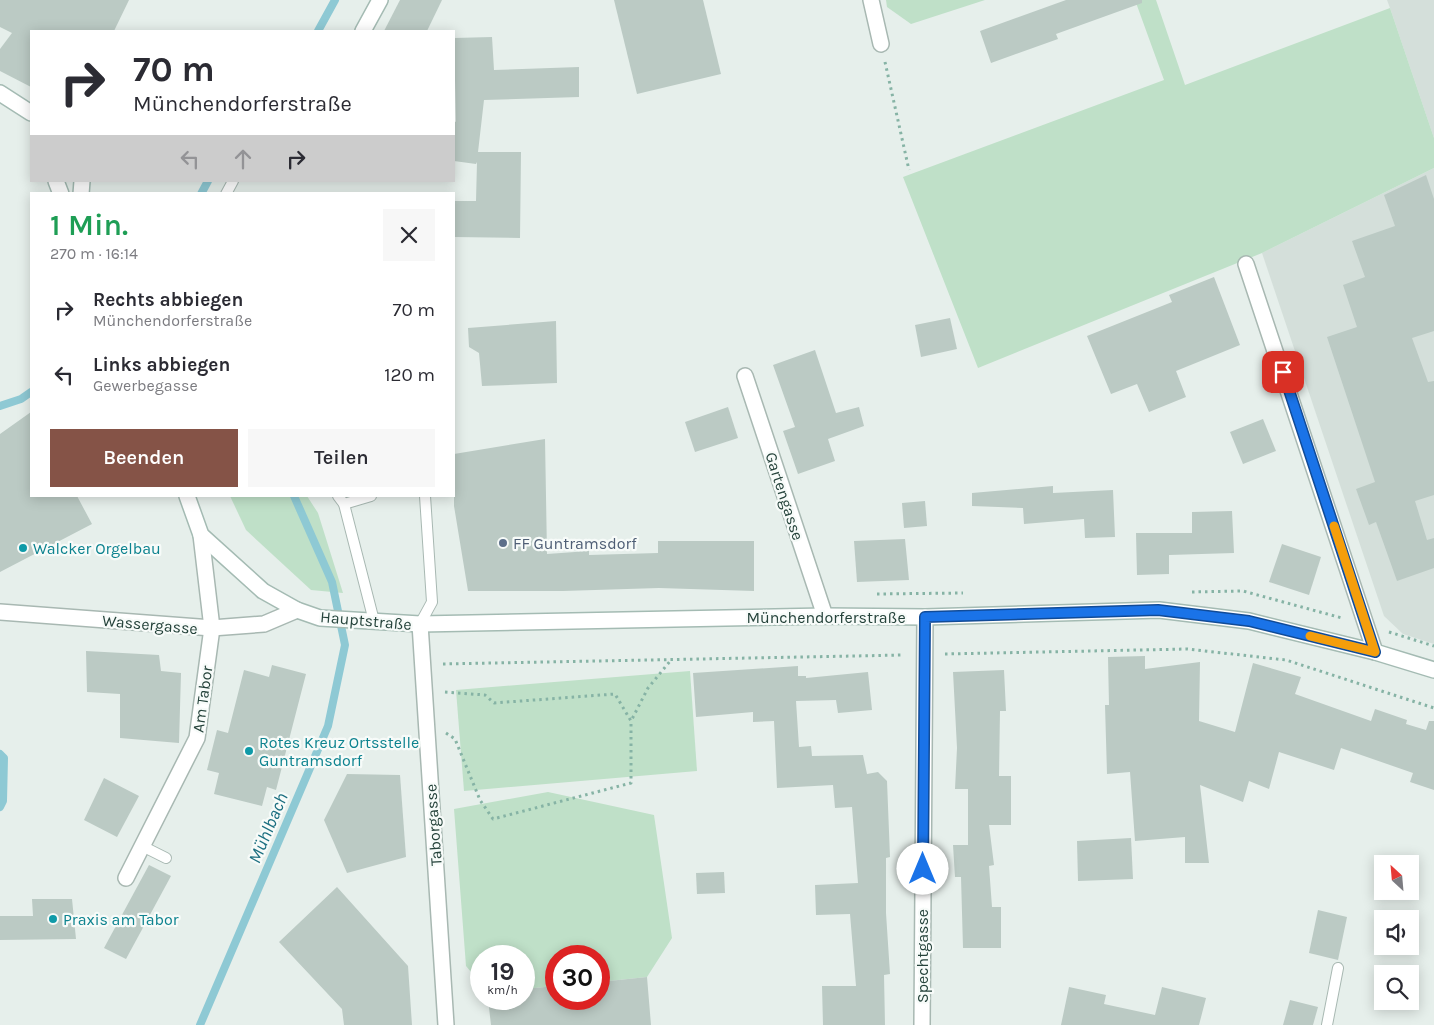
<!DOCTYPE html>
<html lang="de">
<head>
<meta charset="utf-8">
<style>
  :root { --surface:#fff; --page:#f7f7f7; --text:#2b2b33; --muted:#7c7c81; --accent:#855347 }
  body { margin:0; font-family:Karla,sans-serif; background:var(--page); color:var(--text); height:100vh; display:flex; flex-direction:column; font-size:19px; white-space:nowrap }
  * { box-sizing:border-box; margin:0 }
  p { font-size:16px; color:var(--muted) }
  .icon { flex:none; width:28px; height:28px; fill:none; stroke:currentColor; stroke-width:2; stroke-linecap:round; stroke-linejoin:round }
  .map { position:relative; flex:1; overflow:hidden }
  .sheet { position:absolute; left:30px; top:192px; width:425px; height:305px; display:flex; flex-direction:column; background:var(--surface); border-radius:0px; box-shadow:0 2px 12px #0003 }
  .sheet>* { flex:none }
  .top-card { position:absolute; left:30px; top:30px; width:425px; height:152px; border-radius:0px; box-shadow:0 2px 12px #0003; background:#fff; color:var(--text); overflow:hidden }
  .needle { width:32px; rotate:334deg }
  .fabs { position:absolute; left:1374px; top:855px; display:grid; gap:10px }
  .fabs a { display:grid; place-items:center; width:45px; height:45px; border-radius:0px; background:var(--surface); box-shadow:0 2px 12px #0003; font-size:25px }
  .speed { position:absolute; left:470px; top:945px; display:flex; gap:10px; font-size:25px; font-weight:700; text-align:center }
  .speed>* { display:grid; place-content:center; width:65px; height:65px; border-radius:50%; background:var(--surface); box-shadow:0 2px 12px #0003; line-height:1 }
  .speed small { font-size:12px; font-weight:400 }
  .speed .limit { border:8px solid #d22; background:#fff; color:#111 }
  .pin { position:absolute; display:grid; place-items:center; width:42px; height:42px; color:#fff; margin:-21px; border-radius:10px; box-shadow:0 2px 8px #0006 }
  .me { position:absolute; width:55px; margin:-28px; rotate:0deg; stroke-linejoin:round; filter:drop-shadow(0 0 4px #0008) }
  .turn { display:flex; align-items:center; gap:18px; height:105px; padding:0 20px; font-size:22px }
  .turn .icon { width:65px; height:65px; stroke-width:2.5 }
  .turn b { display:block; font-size:35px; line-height:42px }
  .lanes { display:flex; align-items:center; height:48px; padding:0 20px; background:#0003; justify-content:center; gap:25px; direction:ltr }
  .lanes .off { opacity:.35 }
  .round { display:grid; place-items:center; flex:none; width:52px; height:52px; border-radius:0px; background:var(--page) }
  .head { display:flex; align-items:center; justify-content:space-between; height:85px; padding:0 20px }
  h1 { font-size:30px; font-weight:600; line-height:38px; color:#1e9e55 }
  .button { display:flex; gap:10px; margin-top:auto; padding:10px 20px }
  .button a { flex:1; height:58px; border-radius:0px; background:var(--accent); color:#fff; font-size:20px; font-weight:600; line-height:58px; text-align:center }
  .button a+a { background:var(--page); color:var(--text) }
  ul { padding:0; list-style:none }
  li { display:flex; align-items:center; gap:15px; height:65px; padding:0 20px }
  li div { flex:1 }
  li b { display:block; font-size:19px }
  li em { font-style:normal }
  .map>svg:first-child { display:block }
  .built { fill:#d4dfda }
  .green { fill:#bfe0c8 }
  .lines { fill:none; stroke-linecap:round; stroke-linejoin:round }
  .stream { stroke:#8ec9d4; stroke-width:8 }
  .building { fill:#bbcac4 }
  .lane-casing { stroke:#a8b8b2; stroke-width:12 }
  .street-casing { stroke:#a8b8b2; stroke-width:18 }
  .secondary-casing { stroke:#a4bbb3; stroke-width:18 }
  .path { stroke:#86b3a5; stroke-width:3; stroke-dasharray:2.5 4; stroke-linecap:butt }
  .lane { stroke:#fff; stroke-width:10 }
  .street { stroke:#fff; stroke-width:15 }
  .secondary { stroke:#fff; stroke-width:15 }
  .route-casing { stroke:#114b97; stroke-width:12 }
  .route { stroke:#1a73e8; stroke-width:9 }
  .slow { stroke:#f59e0b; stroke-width:9 }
  .service-dot { fill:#5c6f8a; stroke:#f7fbf9; stroke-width:2 }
  .culture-dot { fill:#0f9aa8; stroke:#f7fbf9; stroke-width:2 }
  .labels { text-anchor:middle; stroke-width:4.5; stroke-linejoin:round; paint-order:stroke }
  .street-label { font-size:16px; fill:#24423a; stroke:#f7fbf9 }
  .service-label { font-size:16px; fill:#4e5e75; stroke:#f7fbf9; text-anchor:start }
  .culture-label { font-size:16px; fill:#0d838f; stroke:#f7fbf9; text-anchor:start }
  .water-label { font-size:18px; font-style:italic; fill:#1c6f80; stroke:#f7fbf9 }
</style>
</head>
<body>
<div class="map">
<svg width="1434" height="1025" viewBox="0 0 1434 1025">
  <rect width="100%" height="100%" fill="#e6efeb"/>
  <!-- built -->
  <g class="built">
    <polygon points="1387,0 1434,0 1434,138 1390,8"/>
    <polygon points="1434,168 1434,644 1403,634 1384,616 1262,253"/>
  </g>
  <!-- green -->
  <g class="green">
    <polygon points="886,0 985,0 911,24 887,7"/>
    <polygon points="1135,0 1156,0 1185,85 1390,8 1434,138 1434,168 1262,253 978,368 903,177 1164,80"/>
    <polygon points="230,496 307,496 318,513 343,593 311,590 246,530"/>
    <polygon points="690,671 697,771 464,791 456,690"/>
    <polygon points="548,792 654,815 672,938 647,977 599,982 599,956 556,956 556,986 524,989 524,956 481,956 481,984 466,966 454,809"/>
  </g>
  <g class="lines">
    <!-- stream -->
    <g class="stream">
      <polyline points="318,31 335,0"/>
      <polyline points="201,194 208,181"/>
      <polyline points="0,406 21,399 31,392"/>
      <polyline points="0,754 4,758 3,801 0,807"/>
      <polyline points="200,1025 328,726 345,645 332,582 294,496"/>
    </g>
  </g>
  <!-- building -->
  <g class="building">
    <polygon points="0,0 129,0 114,31 31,31 31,87 0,71 0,49 12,33 0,27"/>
    <polygon points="400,0 442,0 427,31 384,31"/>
    <polygon points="614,0 703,0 721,74 637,94"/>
    <polygon points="1066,0 1142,0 1142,3 1056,34 1058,39 991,63 980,31"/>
    <polygon points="492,37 494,70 579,67 579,97 484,100 478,152 521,152 520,238 454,237 454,201 476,201 477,162 476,164 454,161 454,121 456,122 454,38"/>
    <polygon points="1426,175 1434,199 1434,331 1412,338 1428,382 1434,381 1434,495 1415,501 1427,540 1434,538 1434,568 1397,581 1376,522 1369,525 1356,489 1375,482 1327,337 1357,327 1343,285 1365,277 1352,241 1395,226 1384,195"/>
    <polygon points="1214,277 1240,345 1176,371 1186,397 1149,412 1137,384 1111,394 1087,336 1172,302 1169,295"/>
    <polygon points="950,318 957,349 921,357 915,325"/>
    <polygon points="556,321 557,383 482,386 479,353 469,347 468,328"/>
    <polygon points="815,350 836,413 859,407 864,426 828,439 835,461 798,474 783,431 795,427 773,365"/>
    <polygon points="728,407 738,438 695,452 685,422"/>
    <polygon points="31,412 31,496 77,496 92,524 0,572 0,434"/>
    <polygon points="1263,419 1276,451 1243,464 1230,432"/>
    <polygon points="545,439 547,554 589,551 589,555 658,553 658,541 754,541 754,591 659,588 563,591 468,591 454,506 454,454"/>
    <polygon points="1053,486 1053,493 1113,490 1115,537 1085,538 1084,519 1024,524 1023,508 972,506 972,493"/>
    <polygon points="925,501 927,526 904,528 902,503"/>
    <polygon points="1232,511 1234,553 1169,555 1169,574 1137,575 1136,533 1192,533 1192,512"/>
    <polygon points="905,539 909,580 857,582 854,541"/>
    <polygon points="1282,544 1321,557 1309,595 1269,582"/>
    <polygon points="86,651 159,655 161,671 181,673 179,743 120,738 120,694 87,692"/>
    <polygon points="1145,656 1145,669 1200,662 1199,721 1235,732 1253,663 1301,677 1295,694 1371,721 1375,709 1407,720 1406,724 1426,730 1429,721 1434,721 1434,790 1410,782 1413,773 1341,748 1334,770 1279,752 1269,789 1249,781 1243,802 1200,785 1209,863 1185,863 1185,837 1135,841 1130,772 1107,774 1105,705 1109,705 1108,657"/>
    <polygon points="272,665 306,674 276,790 267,787 262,806 214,794 219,773 207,770 217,730 228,733 244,670 269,677"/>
    <polygon points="798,666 798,676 806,676 806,678 868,672 872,710 838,713 836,700 796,701 799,747 811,746 812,756 863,755 867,774 878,772 887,781 890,857 886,858 886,913 890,974 884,975 885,1025 823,1025 822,986 856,986 850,914 816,915 815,885 858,883 852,807 835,808 833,785 777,788 774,721 753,722 753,712 696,717 693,673"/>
    <polygon points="1004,670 1006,711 1000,711 999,776 1011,776 1011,825 989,825 994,865 989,866 992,907 1001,907 1001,948 963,948 961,877 955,877 953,845 968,845 968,789 955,789 957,748 953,672"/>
    <polygon points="347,774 400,775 406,857 347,873 324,820"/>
    <polygon points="104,778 139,796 117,837 84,820"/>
    <polygon points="1131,838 1133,879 1078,881 1077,841"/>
    <polygon points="149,865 171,876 126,959 104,948"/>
    <polygon points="724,872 725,893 697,894 696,873"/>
    <polygon points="337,887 408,966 412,1025 344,1025 342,1009 279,942"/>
    <polygon points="32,899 72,899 76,939 0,940 0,916 33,916"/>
    <polygon points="1318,910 1347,917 1338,960 1309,953"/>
    <polygon points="647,977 651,1025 491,1025 488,999 524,999 524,989 556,986 556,999 599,999 599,982"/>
    <polygon points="1069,987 1106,995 1104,1004 1155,1015 1162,987 1206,998 1199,1025 1061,1025"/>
    <polygon points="1290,1000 1318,1007 1313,1025 1283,1025"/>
  </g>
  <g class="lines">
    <!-- lane casing -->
    <g class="lane-casing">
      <g id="lane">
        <polyline points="226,194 233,181"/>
        <polyline points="338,496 344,504 374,621"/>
        <polyline points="344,504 371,496"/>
        <polyline points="420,624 432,602 425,496"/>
        <polyline points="142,846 166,858"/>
        <polyline points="1327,1025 1338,968"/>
      </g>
    </g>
    <!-- street casing -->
    <g class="street-casing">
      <g id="street">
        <polyline points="871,0 881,44"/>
        <polyline points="1246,264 1375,652"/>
        <polyline points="745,376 825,616"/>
        <polyline points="0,612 212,628 264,624 297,610"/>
        <polyline points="420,624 446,1025"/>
        <polyline points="126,878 197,738 212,628 201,535"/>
        <polyline points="922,1025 925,617"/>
      </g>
    </g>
    <!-- secondary casing -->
    <g class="secondary-casing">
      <g id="secondary">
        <polyline points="363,31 380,0"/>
        <polyline points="0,93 31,113"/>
        <polyline points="56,181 61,194"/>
        <polyline points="81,194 82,181"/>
        <polyline points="187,496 201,535 263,591 297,610 320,618 420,624 825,616 925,617 1159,610 1249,621 1375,652 1434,670"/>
      </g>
    </g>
    <!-- path -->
    <g class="path">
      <polyline points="885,62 909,170"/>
      <polyline points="1192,592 1243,591 1342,618"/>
      <polyline points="877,594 963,593"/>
      <polyline points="1389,632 1434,646"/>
      <polyline points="945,654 1187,649 1286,660 1434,708"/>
      <polyline points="443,664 904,655"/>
      <polyline points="445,692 485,695 494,703 615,694 631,721 648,688 671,660"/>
      <polyline points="446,733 455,739 480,800 493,819 631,783 631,721"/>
    </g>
    <!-- lane -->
    <use href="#lane" class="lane"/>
    <!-- street -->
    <use href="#street" class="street"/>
    <!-- secondary -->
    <use href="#secondary" class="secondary"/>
  </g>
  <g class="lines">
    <!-- route casing -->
    <g class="route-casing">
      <polyline id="route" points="923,869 925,617 1158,610 1249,621 1375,652 1283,372"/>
    </g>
    <!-- route -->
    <use href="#route" class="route"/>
    <!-- slow -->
    <polyline class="slow" points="1310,636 1375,652 1334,526"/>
  </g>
  <!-- markers -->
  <circle class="service-dot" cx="503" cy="543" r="5"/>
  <g class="culture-dot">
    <circle cx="23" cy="548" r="5"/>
    <circle cx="249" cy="751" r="5"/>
    <circle cx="53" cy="919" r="5"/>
  </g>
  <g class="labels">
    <!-- street labels -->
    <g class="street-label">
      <text transform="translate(785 496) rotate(72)" y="6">Gartengasse</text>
      <text x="826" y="623">Münchendorferstraße</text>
      <text transform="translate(366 620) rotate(5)" y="6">Hauptstraße</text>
      <text transform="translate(150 624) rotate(5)" y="6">Wassergasse</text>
      <text transform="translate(202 699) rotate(-82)" y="6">Am Tabor</text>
      <text transform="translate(433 825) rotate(-94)" y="6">Taborgasse</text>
      <text transform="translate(922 956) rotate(-90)" y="6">Spechtgasse</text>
    </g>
    <!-- service labels -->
    <g class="service-label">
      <text x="513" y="549">FF Guntramsdorf</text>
    </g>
    <!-- culture labels -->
    <g class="culture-label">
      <text x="33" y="554">Walcker Orgelbau</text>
      <text x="259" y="748">Rotes Kreuz Ortsstelle<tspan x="259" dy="18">Guntramsdorf</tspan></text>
      <text x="63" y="925">Praxis am Tabor</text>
    </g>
    <!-- water labels -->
    <g class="water-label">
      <text transform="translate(268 828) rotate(-67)" y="6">Mühlbach</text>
    </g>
  </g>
</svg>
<div class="fabs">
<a><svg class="needle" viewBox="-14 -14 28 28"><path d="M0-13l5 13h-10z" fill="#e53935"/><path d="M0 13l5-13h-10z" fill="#7c7c81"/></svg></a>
<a><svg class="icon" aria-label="sound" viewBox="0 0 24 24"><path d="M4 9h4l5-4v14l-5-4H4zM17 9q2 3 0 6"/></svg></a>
<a><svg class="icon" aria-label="search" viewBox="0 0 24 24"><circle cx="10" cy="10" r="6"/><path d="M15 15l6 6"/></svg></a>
</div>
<div class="speed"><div>19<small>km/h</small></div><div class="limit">30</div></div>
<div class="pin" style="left:1283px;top:372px;background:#d93025"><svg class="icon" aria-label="arrive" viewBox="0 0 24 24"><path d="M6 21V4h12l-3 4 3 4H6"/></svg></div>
<svg class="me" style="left:923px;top:869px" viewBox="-20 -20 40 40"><circle r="19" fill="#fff"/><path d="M0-13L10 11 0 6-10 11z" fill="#1a73e8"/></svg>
<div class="top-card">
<div class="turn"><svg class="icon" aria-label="right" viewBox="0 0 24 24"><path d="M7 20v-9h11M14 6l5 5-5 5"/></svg><div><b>70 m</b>Münchendorferstraße</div></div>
<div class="lanes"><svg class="icon off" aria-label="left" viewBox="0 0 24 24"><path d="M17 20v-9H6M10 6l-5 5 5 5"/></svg><svg class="icon off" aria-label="ahead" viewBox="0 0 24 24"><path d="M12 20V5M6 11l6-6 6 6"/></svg><svg class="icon" aria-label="right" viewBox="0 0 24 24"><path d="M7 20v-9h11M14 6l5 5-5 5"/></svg></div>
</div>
<section class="sheet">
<div class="head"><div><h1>1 Min.</h1><p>270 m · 16:14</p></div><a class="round"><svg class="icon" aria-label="close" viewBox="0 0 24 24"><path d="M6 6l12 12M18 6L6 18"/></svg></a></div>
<ul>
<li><svg class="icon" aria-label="right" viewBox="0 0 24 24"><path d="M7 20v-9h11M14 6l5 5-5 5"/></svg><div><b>Rechts abbiegen</b><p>Münchendorferstraße</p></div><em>70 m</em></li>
<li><svg class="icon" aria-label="left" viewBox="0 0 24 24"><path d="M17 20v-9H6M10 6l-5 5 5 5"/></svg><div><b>Links abbiegen</b><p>Gewerbegasse</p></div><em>120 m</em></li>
</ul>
<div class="button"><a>Beenden</a><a>Teilen</a></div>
</section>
</div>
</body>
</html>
